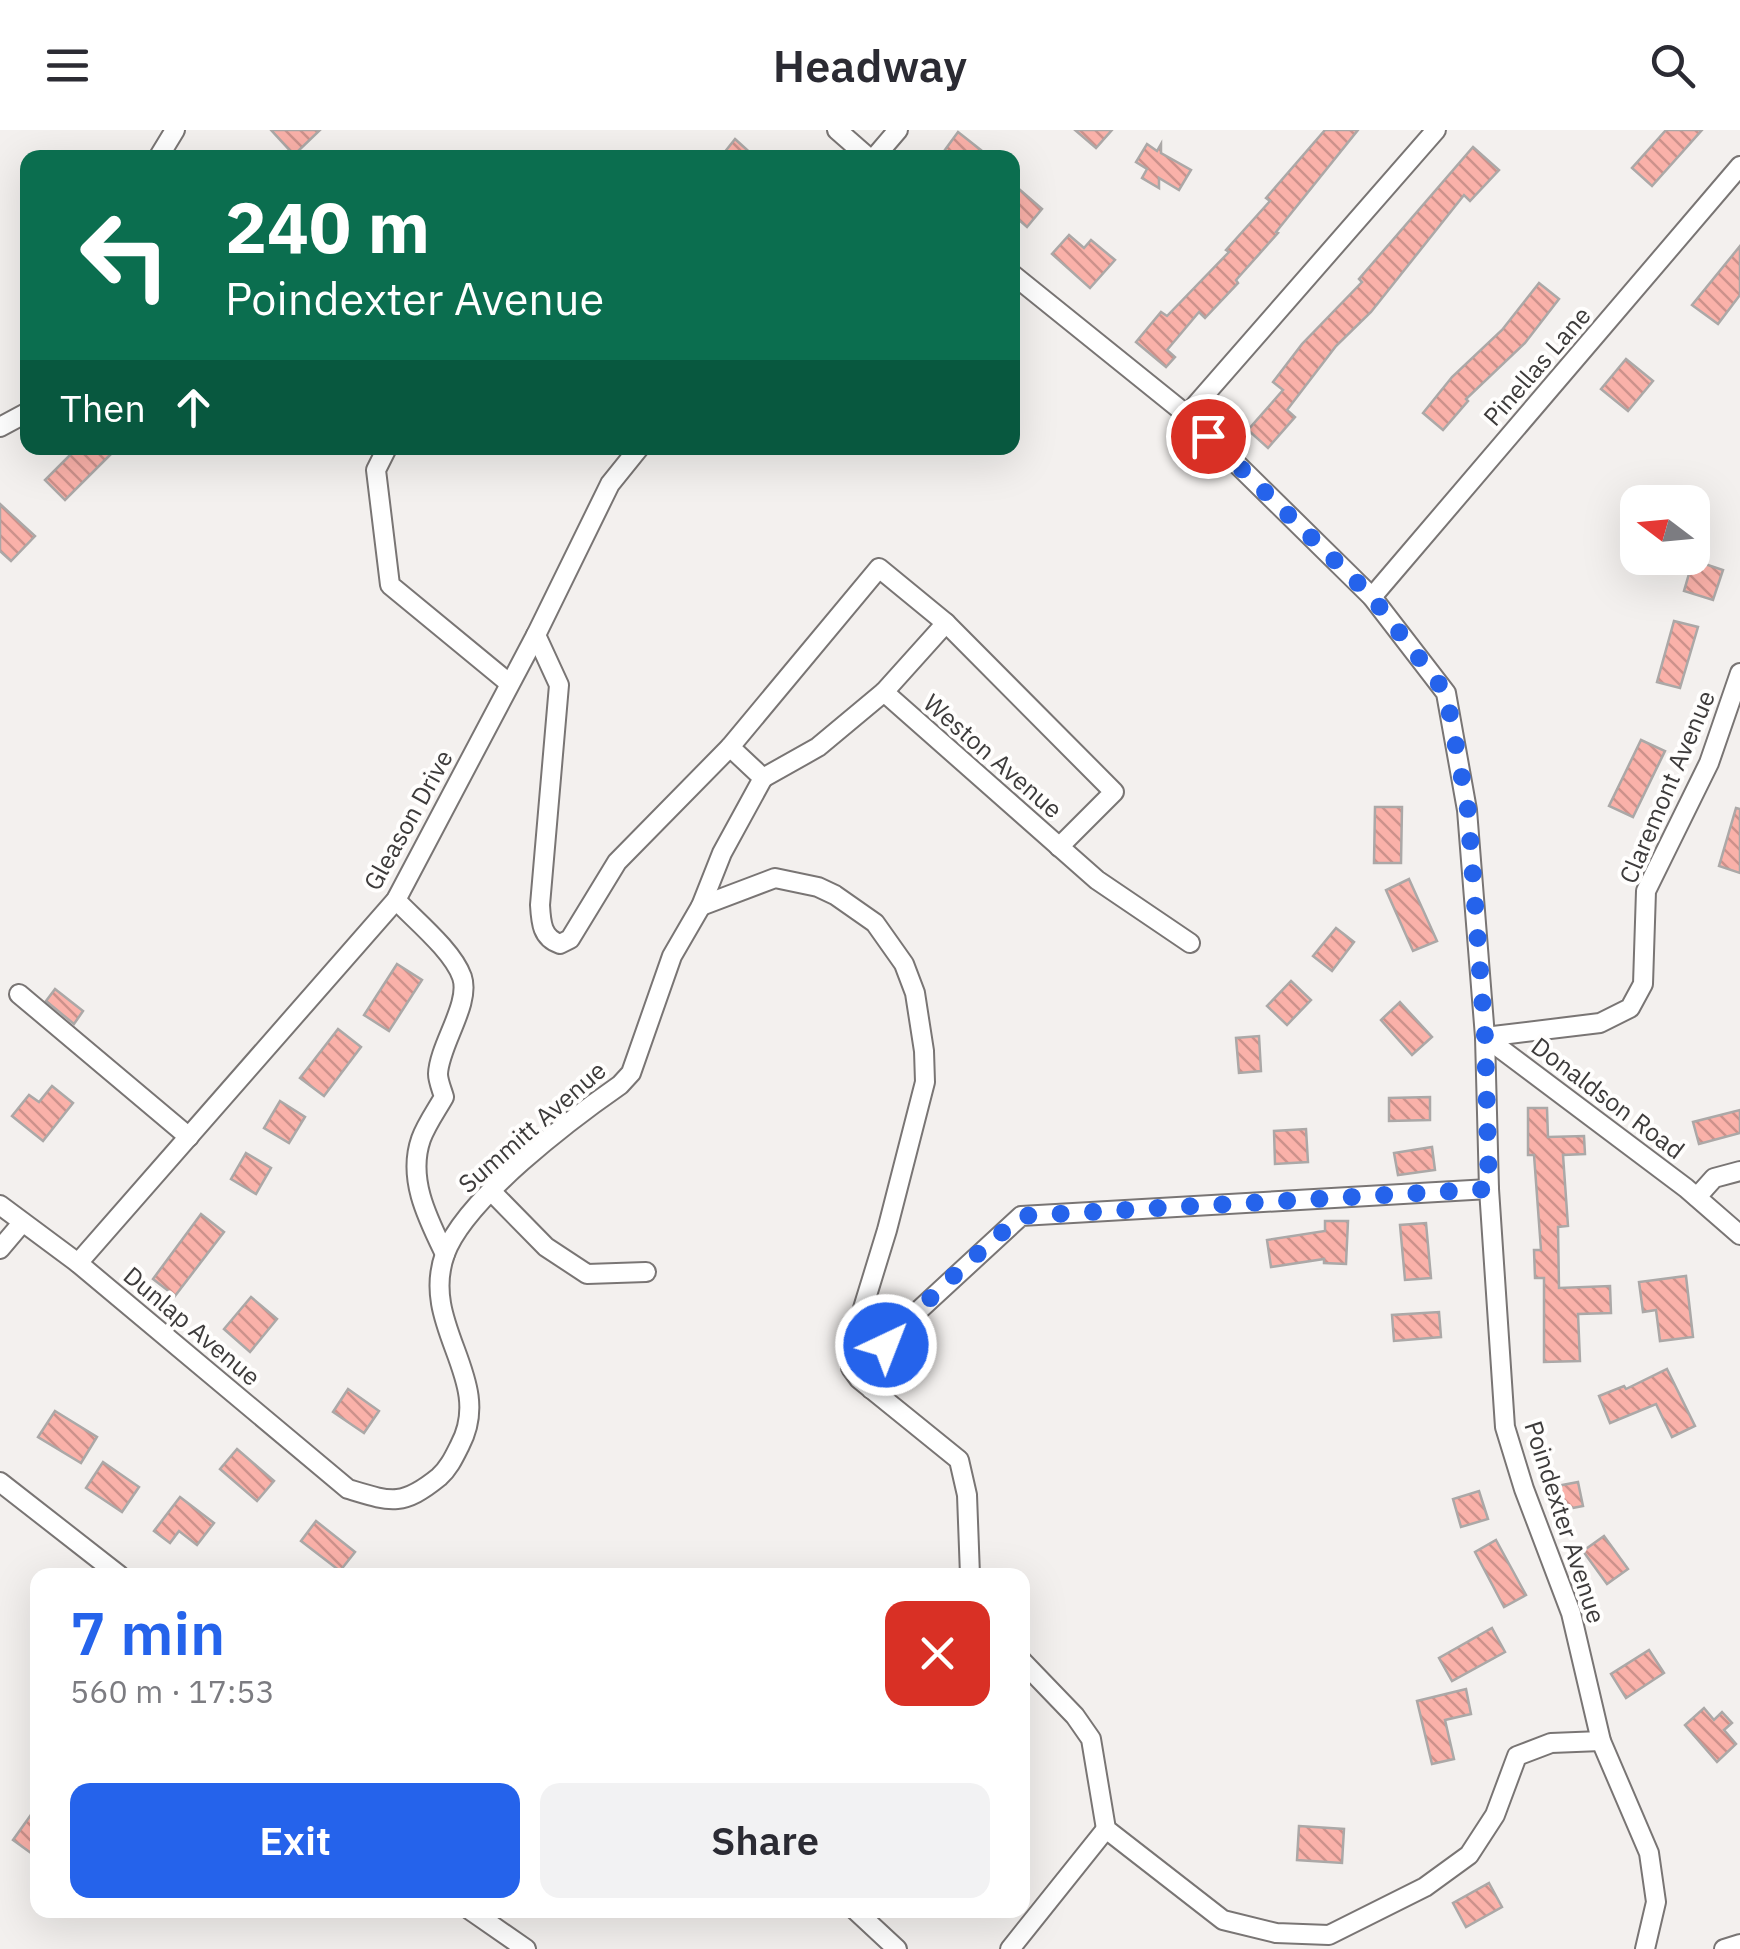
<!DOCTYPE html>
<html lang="en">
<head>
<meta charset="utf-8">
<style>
  :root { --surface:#fff; --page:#f2f2f3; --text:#2b2b33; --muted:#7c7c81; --accent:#2563eb }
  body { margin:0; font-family:"IBM Plex Sans",sans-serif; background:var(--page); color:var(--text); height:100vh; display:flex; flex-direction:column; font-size:38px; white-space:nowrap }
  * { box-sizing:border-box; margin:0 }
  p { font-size:32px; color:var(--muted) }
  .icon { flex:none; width:55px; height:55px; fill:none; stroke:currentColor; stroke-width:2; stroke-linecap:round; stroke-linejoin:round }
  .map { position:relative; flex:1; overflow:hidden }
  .details { position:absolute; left:30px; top:1438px; width:1000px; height:350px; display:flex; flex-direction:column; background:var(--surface); border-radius:20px; box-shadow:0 10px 40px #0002 }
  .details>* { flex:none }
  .hud { position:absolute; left:20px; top:20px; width:1000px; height:305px; border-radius:20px; box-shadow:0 10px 40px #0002; background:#0b6e4f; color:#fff; overflow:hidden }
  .needle { width:65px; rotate:286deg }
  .controls { position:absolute; left:1620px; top:355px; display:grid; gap:20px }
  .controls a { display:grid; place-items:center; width:90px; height:90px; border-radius:20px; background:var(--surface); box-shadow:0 10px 40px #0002; font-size:50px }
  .pin { position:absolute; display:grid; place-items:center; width:85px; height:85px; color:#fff; margin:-42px; border:5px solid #fff; border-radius:50%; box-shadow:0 2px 10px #0007 }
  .me { position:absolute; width:110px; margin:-55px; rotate:43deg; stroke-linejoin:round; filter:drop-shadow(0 0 8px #0008) }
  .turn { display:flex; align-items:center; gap:35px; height:210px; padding:0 40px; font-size:45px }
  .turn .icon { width:130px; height:130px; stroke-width:2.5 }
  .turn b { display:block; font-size:70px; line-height:85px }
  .then { display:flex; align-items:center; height:95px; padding:0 40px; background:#0003; gap:20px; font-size:38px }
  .round { display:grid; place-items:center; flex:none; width:105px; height:105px; border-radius:20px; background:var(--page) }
  .summary { display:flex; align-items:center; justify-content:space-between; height:170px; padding:0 40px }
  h1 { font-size:60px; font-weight:600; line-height:75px; color:var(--accent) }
  .button { display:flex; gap:20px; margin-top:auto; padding:20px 40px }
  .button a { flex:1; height:115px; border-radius:20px; background:var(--accent); color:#fff; font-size:40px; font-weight:600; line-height:115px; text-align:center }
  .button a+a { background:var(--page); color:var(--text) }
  header { display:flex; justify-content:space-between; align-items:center; height:130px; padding:0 40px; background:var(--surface); font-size:45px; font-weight:600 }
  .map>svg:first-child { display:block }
  .building { fill:url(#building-back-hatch); stroke:#aba8a7; stroke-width:2.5 }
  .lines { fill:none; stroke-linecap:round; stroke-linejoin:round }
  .minor-casing { stroke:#797574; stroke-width:22 }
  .minor { stroke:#fff; stroke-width:18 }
  .route { stroke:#2563eb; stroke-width:18; stroke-dasharray:0 32.4 }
  .labels { text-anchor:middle; stroke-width:8; stroke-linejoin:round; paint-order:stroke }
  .street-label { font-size:25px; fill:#3d3b3b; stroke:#fffefd }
</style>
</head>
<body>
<header><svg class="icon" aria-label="menu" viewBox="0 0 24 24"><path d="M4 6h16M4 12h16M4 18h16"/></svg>Headway<svg class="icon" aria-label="search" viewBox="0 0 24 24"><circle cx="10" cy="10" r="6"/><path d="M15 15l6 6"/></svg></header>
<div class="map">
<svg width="1740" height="1819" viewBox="0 0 1740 1819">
  <defs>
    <pattern id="building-back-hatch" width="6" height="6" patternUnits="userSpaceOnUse" patternTransform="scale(2.5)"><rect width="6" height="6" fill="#fab1a9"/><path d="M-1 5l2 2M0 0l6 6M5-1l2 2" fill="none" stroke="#cc918b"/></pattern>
  </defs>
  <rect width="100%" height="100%" fill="#f3f0ee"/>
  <!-- building -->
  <g class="building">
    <polygon points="271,0 320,0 294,25"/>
    <polygon points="1075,0 1112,0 1096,18"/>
    <polygon points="1325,0 1358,0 1276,102 1278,103 1236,150 1238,153 1205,188 1199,182 1167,220 1175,227 1166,237 1136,212 1161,182 1167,186 1229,122 1226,120 1270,71 1266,68"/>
    <polygon points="1666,0 1702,0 1652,56 1632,38"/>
    <polygon points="958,2 991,28 939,28"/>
    <polygon points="735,9 756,28 720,28"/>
    <polygon points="1147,14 1157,21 1161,14 1161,23 1191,40 1179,60 1159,48 1159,58 1142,48 1147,39 1136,32"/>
    <polygon points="1473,17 1499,40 1470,71 1464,65 1371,182 1336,216 1287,280 1295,287 1268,318 1248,300 1283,260 1273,252 1302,214 1362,152 1359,149"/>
    <polygon points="1012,53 1042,79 1027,97 1012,84"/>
    <polygon points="1069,105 1084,118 1091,110 1115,130 1090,158 1052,124"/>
    <polygon points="1740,116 1740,165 1718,194 1692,175"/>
    <polygon points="1539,153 1559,169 1525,213 1466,269 1468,271 1443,300 1423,283 1452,247 1502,200"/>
    <polygon points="1626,229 1653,251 1628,281 1601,259"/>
    <polygon points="77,318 102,318 110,325 65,370 45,350"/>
    <polygon points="0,374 35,406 11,431 0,421"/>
    <polygon points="1693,430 1723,440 1713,470 1684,461"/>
    <polygon points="1674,491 1698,497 1680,558 1657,552"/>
    <polygon points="1641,610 1665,621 1633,687 1609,676"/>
    <polygon points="1375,677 1402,677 1401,733 1374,733"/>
    <polygon points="1736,678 1740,679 1740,743 1719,736"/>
    <polygon points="1409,749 1437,811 1413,821 1386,760"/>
    <polygon points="1336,798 1354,812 1332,841 1313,826"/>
    <polygon points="397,834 422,850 389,901 364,885"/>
    <polygon points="1291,851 1311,870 1287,895 1267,876"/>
    <polygon points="55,859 83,881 74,894 46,871"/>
    <polygon points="1400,872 1432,907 1412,925 1381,890"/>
    <polygon points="338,899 361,917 324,966 300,948"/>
    <polygon points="1259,906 1261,941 1239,943 1236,908"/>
    <polygon points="52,956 73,973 43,1011 12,986 29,965 39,972"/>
    <polygon points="1430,967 1430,990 1389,991 1389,968"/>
    <polygon points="280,971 305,987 289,1013 264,998"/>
    <polygon points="1528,978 1547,978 1548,1007 1584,1006 1585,1024 1563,1025 1568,1096 1558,1097 1559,1158 1610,1156 1611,1183 1578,1184 1580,1231 1544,1232 1544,1148 1535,1148 1534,1120 1541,1120 1534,1025 1528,1025"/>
    <polygon points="1740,980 1740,1003 1699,1014 1693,992"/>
    <polygon points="1306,999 1308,1032 1275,1034 1274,1001"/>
    <polygon points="1432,1017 1435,1040 1398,1045 1394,1023"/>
    <polygon points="246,1023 271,1038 256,1064 231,1049"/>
    <polygon points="201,1084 224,1102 175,1166 153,1149"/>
    <polygon points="1325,1091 1348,1091 1346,1134 1324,1133 1324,1129 1271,1137 1267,1110 1325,1101"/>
    <polygon points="1426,1093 1431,1148 1405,1150 1400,1095"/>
    <polygon points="1686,1146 1693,1207 1660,1211 1656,1180 1643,1182 1639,1152"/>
    <polygon points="251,1167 277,1189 250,1222 224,1199"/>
    <polygon points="1439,1182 1441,1207 1394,1211 1392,1185"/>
    <polygon points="1667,1239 1695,1296 1672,1307 1656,1274 1610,1293 1599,1266 1624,1256 1626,1259"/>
    <polygon points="348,1259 379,1281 364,1303 333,1282"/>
    <polygon points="55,1281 97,1307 81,1333 38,1307"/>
    <polygon points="237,1319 274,1351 257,1371 220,1339"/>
    <polygon points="103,1332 139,1357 122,1382 86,1358"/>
    <polygon points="1578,1352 1583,1376 1562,1380 1552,1357"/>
    <polygon points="1479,1361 1488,1389 1461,1397 1453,1369"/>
    <polygon points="180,1367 214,1393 197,1415 179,1401 170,1413 154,1401"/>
    <polygon points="316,1391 355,1422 340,1441 301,1411"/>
    <polygon points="1604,1406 1628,1439 1607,1454 1583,1421"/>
    <polygon points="1496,1410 1526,1465 1504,1477 1475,1422"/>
    <polygon points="1492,1498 1505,1522 1452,1551 1439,1528"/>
    <polygon points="1649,1520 1664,1543 1626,1568 1611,1544"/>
    <polygon points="1466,1559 1471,1584 1445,1590 1454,1629 1432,1634 1417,1571"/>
    <polygon points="1704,1578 1714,1590 1722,1582 1732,1593 1724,1600 1736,1614 1717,1632 1685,1595"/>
    <polygon points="38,1675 38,1728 13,1710"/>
    <polygon points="1299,1696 1344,1699 1342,1733 1297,1730"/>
    <polygon points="1489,1753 1502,1777 1466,1797 1453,1773"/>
  </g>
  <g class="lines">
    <!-- minor casing -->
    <g class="minor-casing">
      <g id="minor">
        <polyline points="837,0 869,28"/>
        <polyline points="158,28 175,0"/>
        <polyline points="874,28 898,0"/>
        <polyline points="1012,144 1187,285 1372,467 1446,563 1467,680 1485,907 1686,1058 1740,1105"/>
        <polyline points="1187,285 1436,0"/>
        <polyline points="0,297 28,282"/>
        <polyline points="387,318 376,340 390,455 509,553"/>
        <polyline points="1372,467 1740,36"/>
        <polyline points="946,493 1114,662 1059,717"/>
        <path d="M536,505L559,555L540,775C541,793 542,808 560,814L570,809L617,732L730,617L879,438L946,493L884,562"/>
        <polyline points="763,648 818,617 884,562 1097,750 1190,813"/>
        <path d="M396,770C415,790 453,821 462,847C471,874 439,915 438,944C438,951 442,960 444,967C436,981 426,995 421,1009C407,1049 428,1089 445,1124"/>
        <polyline points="701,776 775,748 818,757 835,765 875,793 904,834 915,863 924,921 925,952 887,1100 852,1214 851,1238 859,1249 959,1330 967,1365 970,1445"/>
        <polyline points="19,864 189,1007"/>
        <polyline points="491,1061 546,1117 587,1144 646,1142"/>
        <polyline points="1697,1067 1714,1048 1740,1041"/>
        <path d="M0,1075L78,1133L348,1359C391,1372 402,1377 439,1347C449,1338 454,1327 460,1315C495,1249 419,1196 445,1124C465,1069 571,989 620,955L631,943L672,826L701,776L722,723L763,648L730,617"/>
        <polyline points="0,1119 22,1093"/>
        <polyline points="78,1133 396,770 536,505 610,354 639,318"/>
        <polyline points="871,1259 891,1206 1021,1086 1489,1059"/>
        <polyline points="0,1352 119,1445"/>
        <polyline points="1022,1531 1075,1586 1091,1609 1106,1699 1223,1790 1276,1803 1329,1805 1425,1757 1469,1725 1495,1685 1517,1626 1551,1613 1601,1611"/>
        <polyline points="470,1780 526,1819"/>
        <polyline points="855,1780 897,1819"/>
        <polyline points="1010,1819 1106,1699"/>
        <polyline points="1645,1819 1656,1772 1649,1723 1601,1611 1571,1483 1524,1359 1505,1297 1489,1059 1485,907 1600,893 1630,878 1643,854 1646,761 1709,633 1740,543"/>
        <polyline points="1724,1819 1740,1814"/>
      </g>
    </g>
    <!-- minor -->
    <use href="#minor" class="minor"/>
  </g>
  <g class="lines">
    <!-- route -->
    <polyline class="route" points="886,1215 897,1200 966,1134 1021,1086 1489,1059 1485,907 1468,680 1446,563 1372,467 1208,306"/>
  </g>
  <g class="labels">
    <!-- street labels -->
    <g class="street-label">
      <text transform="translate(1537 236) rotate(-49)" y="9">Pinellas Lane</text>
      <text transform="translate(993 626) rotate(41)" y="9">Weston Avenue</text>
      <text transform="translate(1667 657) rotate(-67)" y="9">Claremont Avenue</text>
      <text transform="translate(408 690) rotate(-61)" y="9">Gleason Drive</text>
      <text transform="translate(1608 968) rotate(37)" y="9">Donaldson Road</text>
      <text transform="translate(532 997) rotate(-41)" y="9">Summitt Avenue</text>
      <text transform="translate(192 1196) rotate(40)" y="9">Dunlap Avenue</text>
      <text transform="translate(1565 1392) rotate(72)" y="9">Poindexter Avenue</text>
    </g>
  </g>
</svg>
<div class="controls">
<a><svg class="needle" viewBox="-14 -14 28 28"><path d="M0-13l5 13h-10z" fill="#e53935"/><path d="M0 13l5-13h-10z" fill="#7c7c81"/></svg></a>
</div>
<div class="pin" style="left:1208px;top:306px;background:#d93025"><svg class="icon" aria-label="arrive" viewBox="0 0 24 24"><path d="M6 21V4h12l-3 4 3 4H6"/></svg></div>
<svg class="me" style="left:886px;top:1215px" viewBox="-20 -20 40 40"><circle r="17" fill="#2563eb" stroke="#fff" stroke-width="3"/><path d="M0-11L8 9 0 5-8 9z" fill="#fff"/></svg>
<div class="hud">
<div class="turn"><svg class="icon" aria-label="left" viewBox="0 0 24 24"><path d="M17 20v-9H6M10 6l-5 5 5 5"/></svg><div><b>240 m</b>Poindexter Avenue</div></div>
<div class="then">Then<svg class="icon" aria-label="ahead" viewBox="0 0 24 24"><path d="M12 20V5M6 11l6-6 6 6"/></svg></div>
</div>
<section class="details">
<div class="summary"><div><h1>7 min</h1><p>560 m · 17:53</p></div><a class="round" style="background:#d93025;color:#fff"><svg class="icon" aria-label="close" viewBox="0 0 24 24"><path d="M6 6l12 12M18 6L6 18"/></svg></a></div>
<div class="button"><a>Exit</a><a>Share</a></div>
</section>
</div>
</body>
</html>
